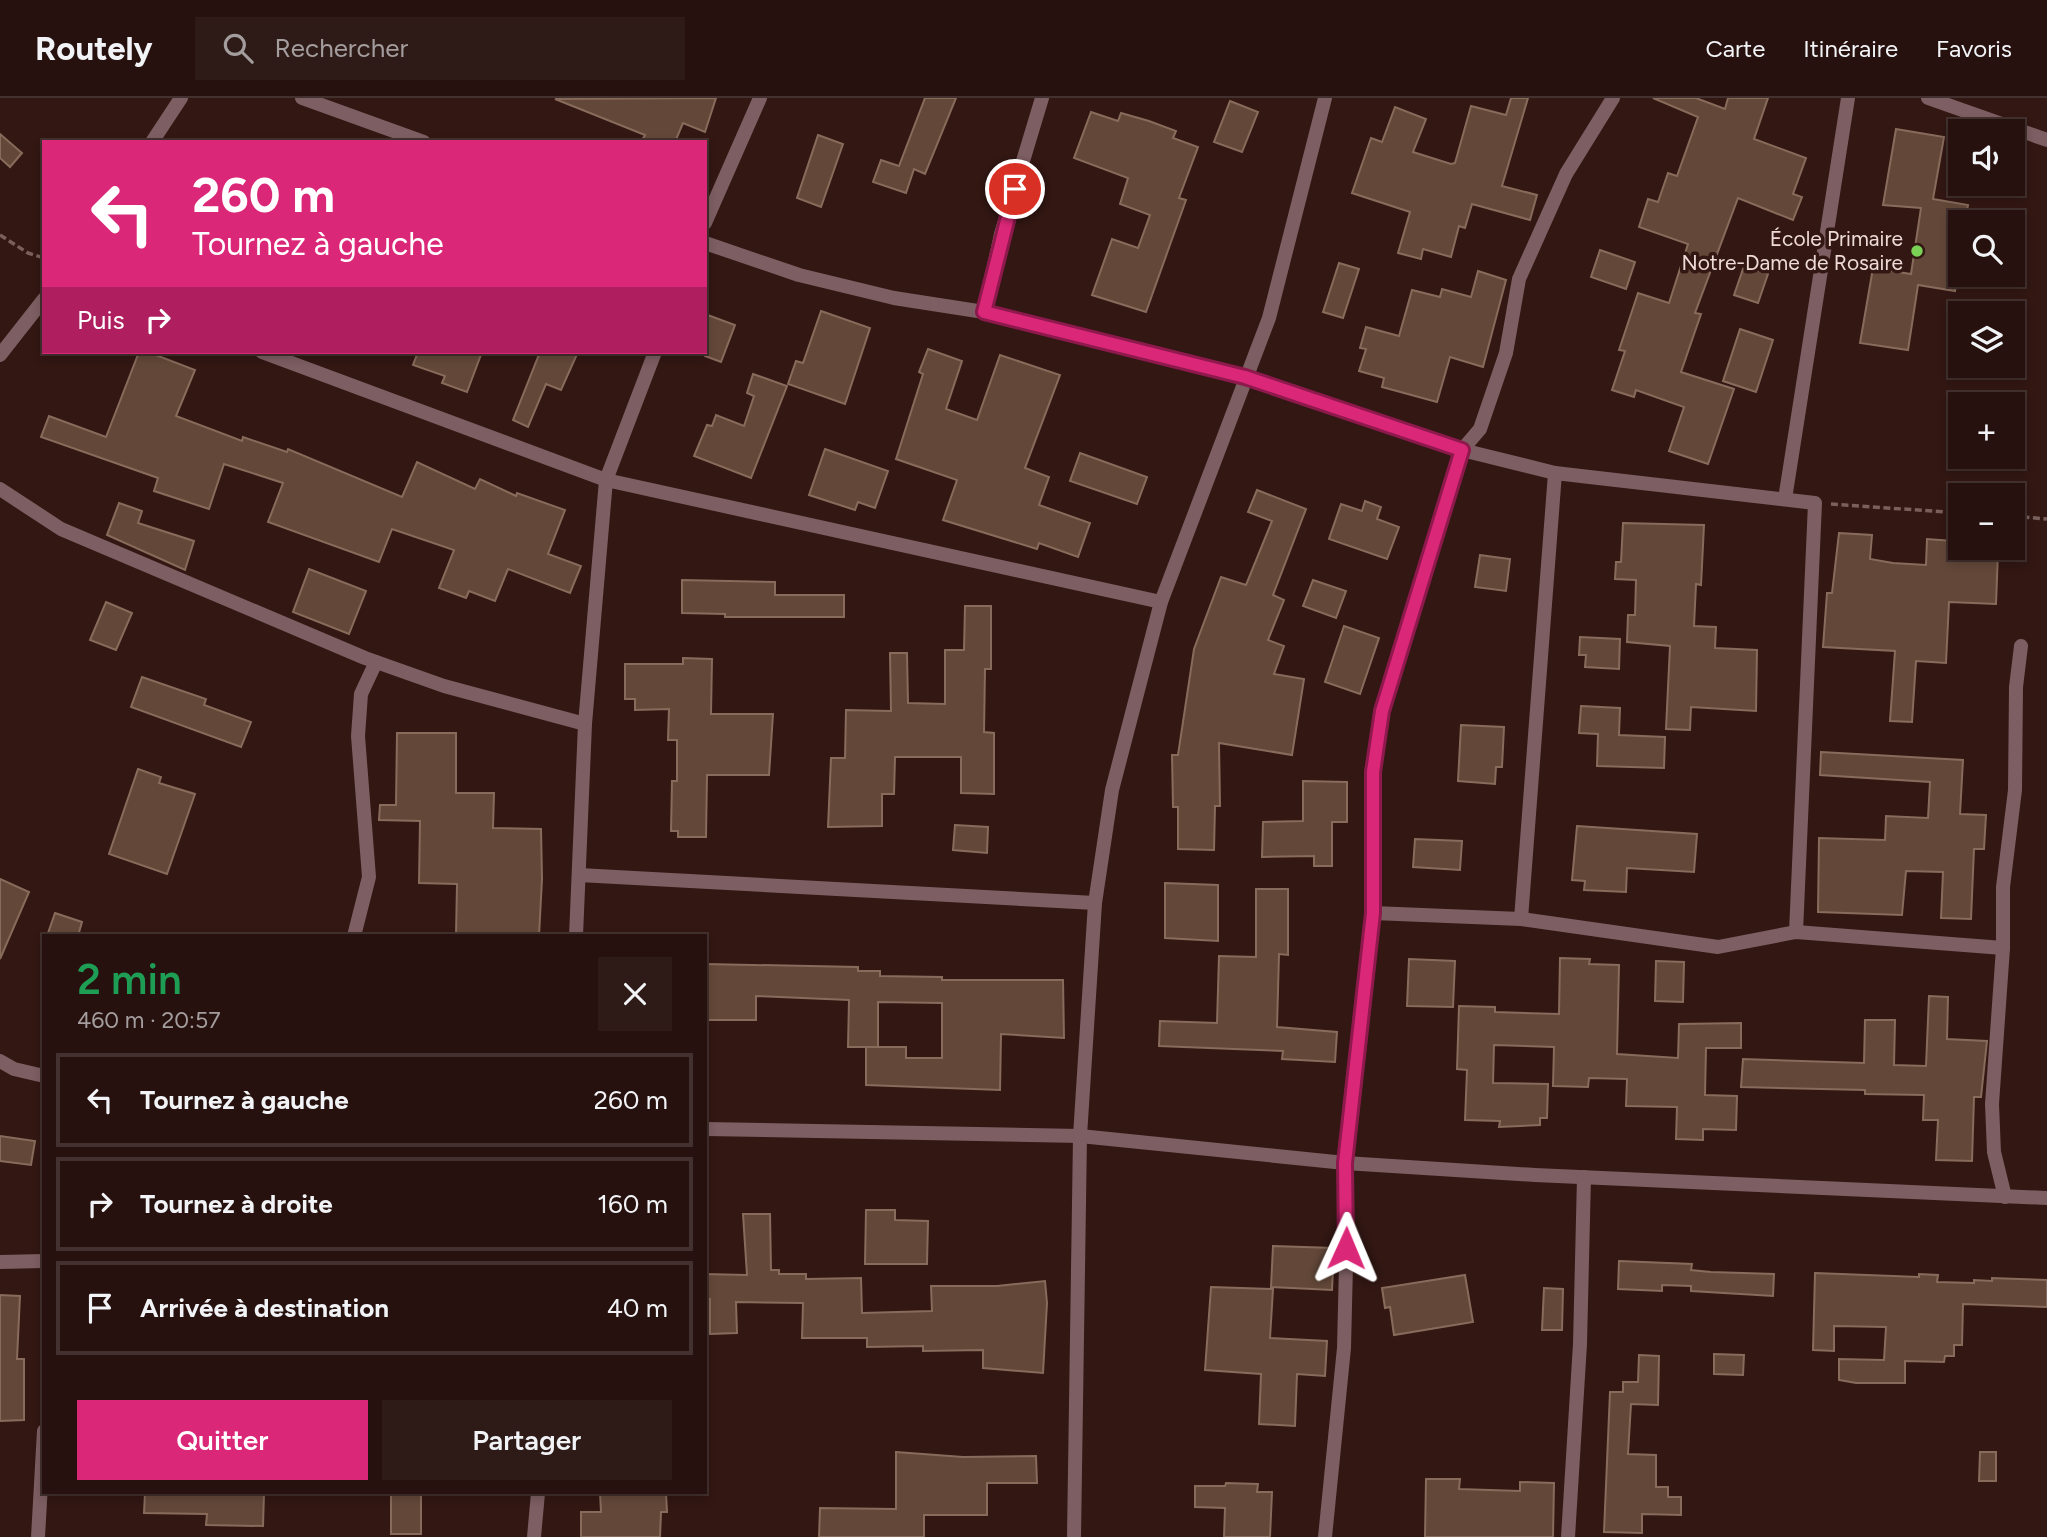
<!DOCTYPE html>
<html lang="fr">
<head>
<meta charset="utf-8">
<style>
  :root { --surface:#26110e; --page:#2e1a17; --text:#f1f3f6; --muted:#a49d9e; --line:#42312e; --accent:#db2777 }
  body { margin:0; font-family:Figtree,sans-serif; background:var(--page); color:var(--text); height:100vh; display:flex; flex-direction:column; font-size:26px; white-space:nowrap }
  * { box-sizing:border-box; margin:0 }
  p { font-size:23px; color:var(--muted) }
  .icon { flex:none; width:38px; height:38px; fill:none; stroke:currentColor; stroke-width:2; stroke-linecap:round; stroke-linejoin:round }
  .map { position:relative; flex:1; overflow:hidden }
  .panel { position:absolute; left:42px; top:836px; width:665px; height:560px; display:flex; flex-direction:column; background:var(--surface); border-radius:0px; box-shadow:0 4px 10px #0003,0 0 0 2px var(--line) }
  .panel>* { flex:none }
  .guide { position:absolute; left:42px; top:42px; width:665px; height:214px; border-radius:0px; box-shadow:0 4px 10px #0003,0 0 0 2px var(--line); background:#db2777; color:#fff; overflow:hidden }
  .tools { position:absolute; left:1948px; top:21px; display:grid; gap:14px }
  .tools a { display:grid; place-items:center; width:77px; height:77px; border-radius:0px; background:var(--surface); box-shadow:0 4px 10px #0003,0 0 0 2px var(--line); font-size:35px }
  .pin { position:absolute; display:grid; place-items:center; width:60px; height:60px; color:#fff; margin:-30px; border:4px solid #fff; border-radius:50%; box-shadow:0 2px 7px #0007 }
  .me { position:absolute; width:77px; margin:-38px; rotate:1deg; stroke-linejoin:round; filter:drop-shadow(0 0 5px #0008) }
  .turn { display:flex; align-items:center; gap:24px; height:147px; padding:0 35px; font-size:32px }
  .turn .icon { width:91px; height:91px; stroke-width:2.5 }
  .turn b { display:block; font-size:49px; line-height:60px }
  .then { display:flex; align-items:center; height:66px; padding:0 35px; background:#0003; gap:14px; font-size:26px }
  .round { display:grid; place-items:center; flex:none; width:74px; height:74px; border-radius:0px; background:var(--page) }
  .overview { display:flex; align-items:center; justify-content:space-between; height:119px; padding:0 35px }
  h1 { font-size:42px; font-weight:600; line-height:52px; color:#1e9e55 }
  .button { display:flex; gap:14px; margin-top:auto; padding:14px 35px }
  .button a { flex:1; height:80px; border-radius:0px; background:var(--accent); color:#fff; font-size:28px; font-weight:600; line-height:80px; text-align:center }
  .button a+a { background:var(--page); color:var(--text) }
  ul { padding:0; list-style:none }
  li { display:flex; align-items:center; gap:21px; height:94px; margin:0 14px 10px; padding:0 21px; border:4px solid var(--line); border-radius:0px }
  li div { flex:1 }
  li b { display:block; font-size:26px }
  li em { font-style:normal }
  header { display:flex; align-items:center; gap:42px; box-sizing:border-box; height:98px; padding:0 35px; background:var(--surface); border-bottom:2px solid var(--line) }
  header strong { font-size:33px }
  nav { display:flex; gap:38px; margin-inline-start:auto; font-size:24px }
  .search { width:490px; height:63px; background:var(--page); display:flex; align-items:center; gap:18px; box-sizing:border-box; padding:0 24px; border-radius:0px; color:var(--muted); font-size:26px }
  .map>svg:first-child { display:block }
  .building { fill:#634839; stroke:#886b5b; stroke-width:2 }
  .lines { fill:none; stroke-linecap:round; stroke-linejoin:round }
  .path { stroke:#79605d; stroke-width:3.5; stroke-dasharray:7 3.5; stroke-linecap:butt }
  .minor { stroke:#7d5e62; stroke-width:14 }
  .route-casing { stroke:#8e194d; stroke-width:18 }
  .route { stroke:#db2777; stroke-width:12 }
  .poi-dot { fill:#7bd156; stroke:#321713; stroke-width:2.5 }
  .labels { text-anchor:middle; stroke-width:7; stroke-linejoin:round; paint-order:stroke }
  .poi-label { font-size:21px; fill:#eedad7; stroke:#321713; text-anchor:end }
</style>
</head>
<body>
<header>
<strong>Routely</strong>
<div class="search"><svg class="icon" aria-label="search" viewBox="0 0 24 24"><circle cx="10" cy="10" r="6"/><path d="M15 15l6 6"/></svg>Rechercher</div>
<nav><a>Carte</a><a>Itinéraire</a><a>Favoris</a></nav>
</header>
<div class="map">
<svg width="2047" height="1439" viewBox="0 0 2047 1439">
  <rect width="100%" height="100%" fill="#321713"/>
  <!-- building -->
  <g class="building">
    <polygon points="716,0 705,34 683,25 675,44 641,44 645,37 555,1"/>
    <polygon points="925,0 956,0 925,76 914,71 906,95 873,84 881,62 899,68"/>
    <polygon points="1511,0 1528,0 1502,88 1537,97 1530,122 1472,106 1465,130 1459,128 1451,159 1423,151 1421,161 1398,155 1410,114 1352,95 1371,40 1382,44 1395,9 1426,21 1413,54 1451,66 1455,65 1471,8 1506,17"/>
    <polygon points="1653,0 1696,0 1725,11 1728,0 1768,0 1754,41 1806,60 1793,96 1802,99 1793,122 1738,100 1695,215 1701,216 1681,274 1734,291 1708,366 1669,353 1684,309 1636,292 1634,299 1612,292 1625,253 1619,252 1638,195 1669,205 1688,146 1639,129 1648,101 1658,104 1668,75 1677,78 1698,19"/>
    <polygon points="1230,3 1258,14 1242,54 1214,44"/>
    <polygon points="1091,14 1118,23 1121,15 1149,23 1176,33 1173,40 1198,49 1179,100 1186,102 1146,214 1092,197 1112,141 1138,150 1150,117 1120,106 1128,80 1074,60"/>
    <polygon points="1896,31 1944,39 1933,101 1968,107 1965,124 1960,124 1960,158 1955,193 1918,187 1908,252 1860,245 1873,170 1911,176 1921,110 1883,107"/>
    <polygon points="0,36 22,55 10,69 0,60"/>
    <polygon points="818,37 843,46 821,109 797,100"/>
    <polygon points="1600,152 1635,164 1626,191 1591,179"/>
    <polygon points="1339,165 1359,171 1343,220 1323,214"/>
    <polygon points="1744,168 1768,176 1758,205 1734,197"/>
    <polygon points="1478,173 1506,182 1483,269 1450,259 1437,304 1382,289 1384,280 1359,273 1366,251 1360,250 1366,229 1399,238 1412,192 1440,199 1442,191 1471,199"/>
    <polygon points="821,213 870,230 845,306 788,286 796,263 803,265"/>
    <polygon points="705,216 735,227 721,264 705,258"/>
    <polygon points="1740,231 1773,242 1756,294 1723,283"/>
    <polygon points="928,251 962,263 946,311 977,322 1000,257 1060,277 1025,370 1049,379 1039,407 1090,425 1078,459 1039,445 1037,451 943,422 957,382 896,361 923,276 919,274"/>
    <polygon points="139,254 148,254 195,272 176,318 242,343 243,339 287,354 288,351 402,399 417,364 475,391 480,381 516,398 517,395 565,412 548,456 581,468 570,495 508,471 495,503 469,493 466,500 439,490 454,452 392,431 379,464 268,424 283,385 224,366 209,411 154,393 158,380 41,339 49,318 106,339"/>
    <polygon points="418,254 482,254 467,294 442,285 445,278 413,267"/>
    <polygon points="540,254 578,254 561,292 546,286 528,329 513,322"/>
    <polygon points="753,276 787,288 751,380 694,358 707,327 712,328 716,317 744,328 754,298 747,295"/>
    <polygon points="825,351 888,373 875,410 858,404 855,412 809,397"/>
    <polygon points="1080,355 1147,379 1137,406 1070,383"/>
    <polygon points="1257,392 1306,411 1273,497 1284,502 1268,542 1284,548 1274,576 1304,581 1292,657 1219,645 1220,708 1215,708 1214,752 1178,751 1178,709 1173,709 1172,657 1178,657 1194,551 1221,479 1246,487 1272,423 1248,414"/>
    <polygon points="1365,403 1381,409 1377,421 1399,429 1387,461 1329,441 1341,406 1362,413"/>
    <polygon points="119,405 142,413 138,425 194,443 185,472 107,437"/>
    <polygon points="1623,425 1704,427 1701,487 1696,486 1694,528 1716,529 1715,550 1757,552 1756,613 1691,609 1690,632 1666,631 1670,548 1627,544 1628,517 1635,517 1636,482 1615,481 1616,464 1621,464"/>
    <polygon points="1839,435 1872,437 1870,461 1893,465 1926,467 1927,441 1953,443 1952,452 1998,454 1996,506 1949,504 1946,565 1916,563 1912,624 1890,623 1895,553 1823,549 1827,495 1832,495"/>
    <polygon points="1480,457 1510,461 1506,493 1475,489"/>
    <polygon points="309,471 366,493 349,536 293,514"/>
    <polygon points="682,482 775,484 775,497 844,497 844,519 725,519 725,516 682,515"/>
    <polygon points="1313,482 1346,493 1336,520 1303,508"/>
    <polygon points="106,504 132,515 116,552 90,542"/>
    <polygon points="965,508 991,508 991,571 985,571 984,634 994,635 994,696 961,695 961,659 895,659 894,696 882,696 882,728 828,729 831,660 845,660 846,612 891,613 890,555 907,555 908,605 945,606 945,552 964,552"/>
    <polygon points="1344,528 1379,540 1360,596 1325,584"/>
    <polygon points="1580,539 1620,541 1619,571 1585,569 1586,557 1579,557"/>
    <polygon points="683,560 712,561 711,616 773,616 769,677 707,677 706,739 678,739 678,733 671,733 672,683 677,683 677,642 668,642 669,611 635,612 635,601 625,601 625,566 683,566"/>
    <polygon points="142,579 206,601 204,607 251,624 241,649 131,609"/>
    <polygon points="1581,608 1620,610 1619,637 1665,639 1664,670 1597,668 1598,636 1579,635"/>
    <polygon points="1461,627 1504,629 1502,669 1496,669 1495,686 1458,683"/>
    <polygon points="397,635 456,635 456,695 494,695 493,730 541,731 542,781 539,838 456,838 457,786 419,785 420,723 379,722 380,707 396,707"/>
    <polygon points="1821,654 1963,662 1960,716 1986,717 1984,751 1974,751 1971,821 1941,820 1943,774 1906,773 1902,817 1818,814 1819,740 1885,742 1886,718 1928,720 1930,684 1820,677"/>
    <polygon points="138,671 161,679 159,685 195,696 167,776 109,756"/>
    <polygon points="1303,683 1347,684 1347,724 1332,724 1332,768 1314,768 1314,758 1262,759 1263,724 1303,723"/>
    <polygon points="955,727 988,729 987,755 953,752"/>
    <polygon points="1577,728 1697,736 1694,774 1627,770 1626,794 1584,792 1585,783 1572,782"/>
    <polygon points="1415,741 1462,743 1460,772 1413,769"/>
    <polygon points="0,781 29,794 0,861"/>
    <polygon points="1165,785 1218,787 1218,843 1165,840"/>
    <polygon points="1256,791 1288,791 1288,857 1279,856 1277,929 1337,934 1335,964 1282,961 1283,953 1159,948 1160,923 1217,925 1219,858 1256,859"/>
    <polygon points="55,815 82,824 78,838 47,838"/>
    <polygon points="1560,860 1590,861 1589,866 1619,867 1617,956 1678,960 1679,926 1741,925 1741,950 1706,950 1705,997 1737,998 1736,1032 1703,1031 1703,1042 1676,1041 1677,1009 1626,1008 1627,981 1589,980 1588,989 1553,988 1554,949 1494,947 1493,985 1548,986 1547,1020 1540,1020 1540,1027 1499,1029 1500,1023 1465,1022 1467,972 1457,971 1459,908 1495,909 1495,914 1559,916"/>
    <polygon points="1409,861 1455,863 1453,909 1407,908"/>
    <polygon points="1656,863 1684,864 1683,904 1655,903"/>
    <polygon points="705,866 858,869 858,873 880,873 880,878 942,879 942,882 1063,882 1064,940 1001,936 1000,992 866,987 866,949 906,949 906,960 942,960 942,905 878,904 878,949 848,949 849,902 756,898 756,922 705,922"/>
    <polygon points="1929,898 1948,899 1947,941 1987,943 1981,999 1974,999 1972,1063 1936,1062 1938,1022 1923,1022 1924,997 1865,996 1865,992 1741,989 1743,961 1864,965 1865,922 1895,922 1894,967 1926,968"/>
    <polygon points="0,1038 35,1043 31,1067 0,1063"/>
    <polygon points="866,1112 895,1112 895,1122 928,1123 927,1166 865,1166"/>
    <polygon points="743,1116 770,1116 771,1172 779,1172 779,1176 806,1176 806,1181 861,1180 862,1215 932,1213 931,1188 997,1188 1045,1183 1047,1205 1043,1275 983,1270 983,1252 923,1253 923,1248 867,1249 867,1240 802,1240 803,1205 736,1204 737,1235 710,1236 710,1201 705,1201 705,1176 747,1177"/>
    <polygon points="1273,1148 1334,1150 1332,1192 1271,1189"/>
    <polygon points="1619,1163 1692,1166 1691,1172 1711,1174 1774,1176 1773,1198 1691,1193 1691,1188 1662,1187 1662,1193 1618,1191"/>
    <polygon points="1815,1175 1919,1179 1919,1176 1938,1177 1937,1184 1974,1185 1974,1182 1992,1183 1992,1180 2047,1182 2047,1209 1963,1206 1962,1247 1954,1247 1954,1258 1945,1258 1944,1264 1905,1263 1905,1285 1856,1285 1839,1282 1839,1261 1884,1262 1886,1229 1834,1228 1834,1253 1813,1252"/>
    <polygon points="1465,1177 1473,1224 1394,1237 1390,1209 1385,1210 1382,1190"/>
    <polygon points="1211,1189 1273,1191 1270,1240 1327,1243 1325,1278 1297,1276 1295,1328 1259,1326 1261,1276 1205,1272"/>
    <polygon points="1544,1190 1563,1191 1562,1232 1542,1232"/>
    <polygon points="0,1197 20,1198 17,1261 24,1261 24,1322 0,1323"/>
    <polygon points="1714,1256 1744,1257 1743,1277 1714,1276"/>
    <polygon points="1639,1257 1659,1258 1658,1307 1631,1306 1628,1356 1656,1357 1656,1389 1668,1389 1668,1399 1681,1399 1681,1417 1642,1416 1642,1435 1604,1434 1610,1294 1623,1294 1623,1284 1638,1284"/>
    <polygon points="896,1354 963,1359 1036,1358 1037,1385 987,1385 987,1417 924,1417 924,1439 819,1439 820,1410 896,1411"/>
    <polygon points="1980,1354 1996,1354 1996,1383 1979,1383"/>
    <polygon points="1426,1381 1460,1381 1459,1391 1520,1393 1520,1384 1554,1385 1553,1439 1425,1439"/>
    <polygon points="1226,1385 1258,1386 1257,1394 1272,1394 1270,1439 1224,1439 1225,1410 1195,1409 1195,1388 1225,1388"/>
    <polygon points="145,1395 264,1395 263,1428 206,1427 207,1416 144,1415"/>
    <rect x="391" y="1395" width="30" height="41"/>
    <polygon points="600,1395 666,1395 667,1414 661,1414 660,1439 581,1439 581,1414 601,1414"/>
  </g>
  <g class="lines">
    <!-- path -->
    <g class="path">
      <polyline points="0,137 28,155 44,160"/>
      <polyline points="1831,406 1960,415"/>
      <polyline points="2012,418 2047,421"/>
    </g>
    <!-- minor -->
    <g class="minor">
      <polyline points="302,0 424,44"/>
      <polyline points="1928,0 2047,42"/>
      <polyline points="152,44 181,0"/>
      <polyline points="705,125 760,0"/>
      <polyline points="705,145 799,177 894,200 984,214 1245,279 1462,352 1555,375 1815,405 1796,834"/>
      <polyline points="984,214 1001,136 1042,0"/>
      <polyline points="262,254 606,382 1161,504"/>
      <polyline points="0,257 44,201"/>
      <polyline points="0,391 61,431 365,560 444,588 585,626"/>
      <polyline points="1785,401 1848,0"/>
      <polyline points="579,777 1095,805"/>
      <polyline points="1373,815 1521,821 1718,849 1796,834 2003,850"/>
      <polyline points="1521,821 1555,375"/>
      <polyline points="354,838 369,779 358,638 361,596 376,564"/>
      <polyline points="576,838 585,626 606,382 655,254"/>
      <polyline points="0,963 14,971 44,978"/>
      <polyline points="705,1031 1080,1038 1345,1065 1535,1077 2047,1100"/>
      <polyline points="2005,1099 1994,1054 1992,1006 2003,850 2003,789 2015,692 2016,589 2021,548"/>
      <polyline points="0,1164 44,1163"/>
      <polyline points="38,1439 44,1333"/>
      <polyline points="534,1439 538,1395"/>
      <polyline points="1074,1439 1080,1038 1095,805 1112,692 1161,504 1269,220 1325,0"/>
      <polyline points="1325,1439 1344,1250 1347,1125 1345,1065 1373,815 1373,674 1382,613 1462,352 1480,331 1506,255 1519,181 1566,76 1613,0"/>
      <polyline points="1568,1439 1580,1246 1584,1079"/>
    </g>
  </g>
  <g class="lines">
    <!-- route casing -->
    <g class="route-casing">
      <polyline id="route" points="1015,91 984,214 1245,279 1462,352 1382,613 1373,674 1373,815 1345,1065 1346,1150"/>
    </g>
    <!-- route -->
    <use href="#route" class="route"/>
  </g>
  <!-- markers -->
  <circle class="poi-dot" cx="1917" cy="153" r="7"/>
  <g class="labels">
    <!-- poi labels -->
    <g class="poi-label">
      <text x="1903" y="148">École Primaire<tspan x="1903" dy="24">Notre-Dame de Rosaire</tspan></text>
    </g>
  </g>
</svg>
<div class="tools">
<a><svg class="icon" aria-label="sound" viewBox="0 0 24 24"><path d="M4 9h4l5-4v14l-5-4H4zM17 9q2 3 0 6"/></svg></a>
<a><svg class="icon" aria-label="search" viewBox="0 0 24 24"><circle cx="10" cy="10" r="6"/><path d="M15 15l6 6"/></svg></a>
<a><svg class="icon" aria-label="layers" viewBox="0 0 24 24"><path d="M12 4l9 5-9 5-9-5zM3 14l9 5 9-5"/></svg></a>
<a>+</a>
<a>−</a>
</div>
<div class="pin" style="left:1015px;top:91px;background:#d93025"><svg class="icon" aria-label="arrive" viewBox="0 0 24 24"><path d="M6 21V4h12l-3 4 3 4H6"/></svg></div>
<svg class="me" style="left:1346px;top:1150px" viewBox="-20 -20 40 40"><path d="M0-17L14 15 0 8-14 15z" fill="#db2777" stroke="#fff" stroke-width="4"/></svg>
<div class="guide">
<div class="turn"><svg class="icon" aria-label="left" viewBox="0 0 24 24"><path d="M17 20v-9H6M10 6l-5 5 5 5"/></svg><div><b>260 m</b>Tournez à gauche</div></div>
<div class="then">Puis<svg class="icon" aria-label="right" viewBox="0 0 24 24"><path d="M7 20v-9h11M14 6l5 5-5 5"/></svg></div>
</div>
<section class="panel">
<div class="overview"><div><h1>2 min</h1><p>460 m · 20:57</p></div><a class="round"><svg class="icon" aria-label="close" viewBox="0 0 24 24"><path d="M6 6l12 12M18 6L6 18"/></svg></a></div>
<ul>
<li><svg class="icon" aria-label="left" viewBox="0 0 24 24"><path d="M17 20v-9H6M10 6l-5 5 5 5"/></svg><div><b>Tournez à gauche</b></div><em>260 m</em></li>
<li><svg class="icon" aria-label="right" viewBox="0 0 24 24"><path d="M7 20v-9h11M14 6l5 5-5 5"/></svg><div><b>Tournez à droite</b></div><em>160 m</em></li>
<li><svg class="icon" aria-label="arrive" viewBox="0 0 24 24"><path d="M6 21V4h12l-3 4 3 4H6"/></svg><div><b>Arrivée à destination</b></div><em>40 m</em></li>
</ul>
<div class="button"><a>Quitter</a><a>Partager</a></div>
</section>
</div>
</body>
</html>
